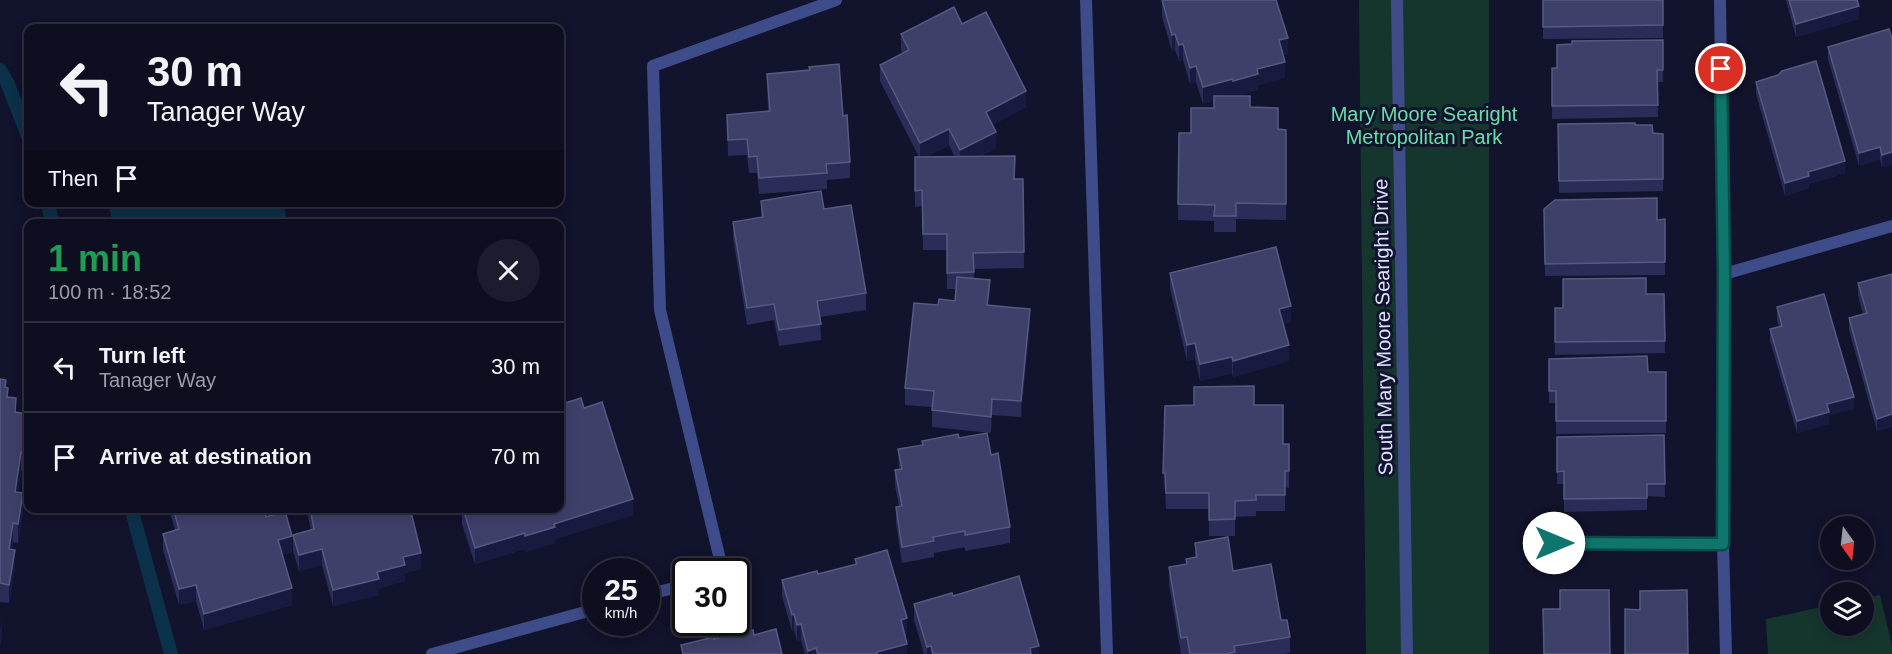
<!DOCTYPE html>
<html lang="en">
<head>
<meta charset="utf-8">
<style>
  :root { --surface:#0e0e21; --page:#1c1c2e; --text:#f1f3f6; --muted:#9b9ca5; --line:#2e2e3f }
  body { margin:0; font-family:Arial,sans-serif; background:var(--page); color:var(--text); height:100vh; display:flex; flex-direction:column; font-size:22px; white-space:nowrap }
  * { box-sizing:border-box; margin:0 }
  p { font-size:20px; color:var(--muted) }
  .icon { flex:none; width:33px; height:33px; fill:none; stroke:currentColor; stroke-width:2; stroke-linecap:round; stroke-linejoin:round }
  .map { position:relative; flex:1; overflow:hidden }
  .drawer { position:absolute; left:24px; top:219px; width:540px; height:294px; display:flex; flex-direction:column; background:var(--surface); border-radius:12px; box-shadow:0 3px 15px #0003,0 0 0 2px var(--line) }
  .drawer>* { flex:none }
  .top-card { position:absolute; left:24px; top:24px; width:540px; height:183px; border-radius:12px; box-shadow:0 3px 15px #0003,0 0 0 2px var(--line); background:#0e0e21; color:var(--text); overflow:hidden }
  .needle { width:39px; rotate:165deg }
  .tools { position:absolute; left:1820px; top:516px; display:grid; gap:12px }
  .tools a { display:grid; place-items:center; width:54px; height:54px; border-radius:50%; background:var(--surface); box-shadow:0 3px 15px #0003,0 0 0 2px var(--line); font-size:30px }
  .speed { position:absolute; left:582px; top:558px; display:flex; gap:12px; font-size:30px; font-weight:700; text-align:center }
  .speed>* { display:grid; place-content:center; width:78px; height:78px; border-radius:50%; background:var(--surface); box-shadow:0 3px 15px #0003,0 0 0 2px var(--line); line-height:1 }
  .speed small { font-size:15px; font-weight:400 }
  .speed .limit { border:3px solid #111; border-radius:9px; background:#fff; color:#111 }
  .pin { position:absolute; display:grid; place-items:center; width:51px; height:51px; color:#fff; margin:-26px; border:3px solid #fff; border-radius:50%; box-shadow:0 2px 6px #0007 }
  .me { position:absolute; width:66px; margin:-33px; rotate:90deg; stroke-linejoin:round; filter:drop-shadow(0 0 4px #0008) }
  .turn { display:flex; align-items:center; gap:21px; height:126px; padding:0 24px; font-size:27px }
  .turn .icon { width:78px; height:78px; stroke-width:2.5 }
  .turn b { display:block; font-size:42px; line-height:51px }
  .then { display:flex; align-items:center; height:57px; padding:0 24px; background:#0003; gap:12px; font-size:22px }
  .round { display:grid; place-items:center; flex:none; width:63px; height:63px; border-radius:32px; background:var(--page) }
  .summary { display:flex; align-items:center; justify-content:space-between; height:102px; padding:0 24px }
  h1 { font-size:36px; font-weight:600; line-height:45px; color:#1e9e55 }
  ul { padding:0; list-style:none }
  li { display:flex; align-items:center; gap:18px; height:90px; padding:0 24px; border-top:2px solid var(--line) }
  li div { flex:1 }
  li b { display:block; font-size:22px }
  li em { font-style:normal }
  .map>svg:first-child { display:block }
  .green { fill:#15362d }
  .water { fill:#0c314a }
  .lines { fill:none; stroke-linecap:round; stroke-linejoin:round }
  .stream { stroke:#0c314a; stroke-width:14 }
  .service { stroke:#3e4c8a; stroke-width:12 }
  .minor { stroke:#3e4c8a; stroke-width:12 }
  .wall { fill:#2b2d58; fill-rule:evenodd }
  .shaded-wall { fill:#191a3f }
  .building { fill:#3e406a; stroke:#575981; stroke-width:1.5 }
  .route-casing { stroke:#0a4d48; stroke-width:15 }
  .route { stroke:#0f766e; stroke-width:10 }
  .labels { text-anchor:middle; stroke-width:6; stroke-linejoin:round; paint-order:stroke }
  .park-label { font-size:20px; fill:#68dfa6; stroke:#12132c }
  .street-label { font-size:20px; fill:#dde1fe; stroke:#12132c }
</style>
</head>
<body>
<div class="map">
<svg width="1892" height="654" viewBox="0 0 1892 654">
  <rect width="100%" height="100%" fill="#12132c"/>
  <!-- green -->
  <g class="green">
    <polygon points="1359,0 1489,0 1489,654 1366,654"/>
    <polygon points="1880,595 1892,645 1892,654 1768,654 1766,619 1830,605 1830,626 1863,626 1863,599"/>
  </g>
  <!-- water -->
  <polygon class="water" points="108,203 283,203 288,223 113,223"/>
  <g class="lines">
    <!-- stream -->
    <g class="stream">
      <polyline points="0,70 7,82 28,136"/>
      <polyline points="47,202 53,224"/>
      <polyline points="131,508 171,654"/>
    </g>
    <!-- service -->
    <g class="service">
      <polyline points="1086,0 1107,654"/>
      <polyline points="723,572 660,310 653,66 836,0"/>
      <polyline points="646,595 686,585"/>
      <polyline points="432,654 596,609"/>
    </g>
    <!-- minor -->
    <g class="minor">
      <polyline points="1397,0 1407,654"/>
      <polyline points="1720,0 1724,274 1723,544 1726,654"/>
      <polyline points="1724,274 1892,226"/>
      <polyline points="1554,543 1723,544"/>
    </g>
  </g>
  <!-- wall -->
  <g class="wall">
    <polygon points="1162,0 1288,54 1284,55 1285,78 1258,85 1258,90 1238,96 1250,107 1278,129 1286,130 1286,220 1236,219 1236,232 1214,232 1214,221 1178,220 1179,133 1191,133 1214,108 1214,100 1203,104 1196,82 1190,84 1183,60 1179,61 1175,50 1172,51 1162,17"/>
    <polygon points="1543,0 1663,0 1663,38 1543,39"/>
    <polygon points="1786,0 1857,0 1859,19 1796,37"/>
    <path d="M962,24L1026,107L992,125L996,148L979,157L1015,179H1023L1024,268L974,269V278L990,296L989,305L1030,325L1021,417L992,415L991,433L932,427V407L905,405V388L938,305L955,301L956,289H947V250H923L922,206L915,207V191L919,157L880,81V65L902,54L901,50V34ZM949,145L955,157H925Z"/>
    <polygon points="1889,29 1882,168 1880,159 1859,166 1828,59 1828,47"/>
    <polygon points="1663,40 1663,82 1657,82 1658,117 1552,119 1552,68 1557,68"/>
    <polygon points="767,74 843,116 850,162 850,178 827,180 827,189 759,194 757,173 749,173 747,155 728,156 727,115 768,112"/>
    <polygon points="1756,82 1845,173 1809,184 1809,188 1785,196 1756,94"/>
    <polygon points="1558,124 1635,125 1653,133 1663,134 1663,191 1559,193"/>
    <polygon points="761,201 824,209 866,293 866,310 820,317 821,340 779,346 774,320 747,325 733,238 733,222 761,218"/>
    <polygon points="1544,209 1657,220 1665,262 1665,275 1545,276"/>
    <polygon points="1170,273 1291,322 1283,324 1289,361 1233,377 1232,373 1200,381 1195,359 1187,361 1170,289"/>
    <polygon points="1892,274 1892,427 1877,431 1849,330 1849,318 1863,314 1858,296 1858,283"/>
    <polygon points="1646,294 1664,294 1665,353 1555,355 1555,308 1563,308"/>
    <polygon points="1777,307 1854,409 1829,415 1829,424 1797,433 1770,341 1770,329 1779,327 1777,320"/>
    <polygon points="1549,359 1648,372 1666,372 1666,433 1556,434 1556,403 1549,403"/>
    <polygon points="0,379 6,388 8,397 16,412 28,414 28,472 21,471 18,492 23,512 18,543 13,542 12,549 15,568 9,603 0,602"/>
    <polygon points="562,404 584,408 633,515 555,539 555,543 525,552 525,549 475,564 462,524 462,508 560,508"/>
    <polygon points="1254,405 1283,444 1289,444 1289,488 1285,487 1285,511 1256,511 1256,516 1235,517 1235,536 1209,536 1209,509 1166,509 1165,489 1163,489"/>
    <polygon points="1664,435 1665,497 1647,496 1647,510 1564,512 1564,484 1557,484 1557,437"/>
    <polygon points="959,438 991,455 1010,527 1010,543 965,551 965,547 934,553 934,557 902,563 896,523 896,507 899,506 895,486 895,470 899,469 898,449 922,445 922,441"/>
    <polygon points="170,508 264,508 266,517 292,552 282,555 292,605 204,630 196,601 179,605 163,550 163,534 175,530 170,513"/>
    <polygon points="306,508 410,508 421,569 405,573 405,581 379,588 379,595 333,606 322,565 299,571 293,551 293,535 311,530"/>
    <polygon points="1195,543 1233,571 1281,620 1290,637 1290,653 1283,654 1181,654 1169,584 1169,567 1186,564 1186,559 1195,557"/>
    <polygon points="855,559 907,634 905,635 907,654 805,654 801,640 797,641 794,630 792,631 782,596 782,580 818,574 855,564"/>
    <polygon points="953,596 1039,654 924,654 914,620 914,604"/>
  </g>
  <!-- shaded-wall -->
  <g class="shaded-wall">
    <polygon points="1859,6 1859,19 1796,37 1796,24"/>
    <polygon points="1175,34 1175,50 1172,51 1172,35"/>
    <polygon points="1288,38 1288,54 1279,56 1279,40"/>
    <polygon points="1183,44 1183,60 1179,61 1179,45"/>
    <polygon points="1285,62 1285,78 1258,85 1258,90 1233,98 1233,81 1257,69"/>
    <polygon points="1196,66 1196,82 1190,84 1190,68"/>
    <polygon points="1233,79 1233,95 1203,104 1203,87"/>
    <polygon points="1026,91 1026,107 986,128 986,112"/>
    <polygon points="949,129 949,145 920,159 920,143"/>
    <polygon points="996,132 996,148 960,166 960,150"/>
    <polygon points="1880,147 1880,159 1859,166 1859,153"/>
    <polygon points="1892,152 1892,165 1882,168 1882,155"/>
    <polygon points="1845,161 1845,173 1809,184 1809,188 1785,196 1785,183 1808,172"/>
    <polygon points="990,280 990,296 987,321 987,305"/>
    <polygon points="1291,306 1291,322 1279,325 1279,309"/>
    <polygon points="1030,309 1030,325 1021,417 1021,401"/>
    <polygon points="1195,343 1195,359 1187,361 1187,345"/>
    <polygon points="1289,345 1289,361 1233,377 1233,361"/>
    <polygon points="1232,357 1232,373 1200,381 1200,364"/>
    <polygon points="1854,397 1854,409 1829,415 1829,424 1797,433 1797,421 1827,404"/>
    <polygon points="992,399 992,415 991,433 991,417"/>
    <polygon points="1892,414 1892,427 1877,431 1877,419"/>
    <polygon points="21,452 21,471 15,510 15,492"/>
    <rect x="1163" y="473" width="2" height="16"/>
    <polygon points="23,493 23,512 18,543 18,524"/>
    <polygon points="633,499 633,515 555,539 555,543 525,552 525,536 554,524"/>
    <polygon points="13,523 13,542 9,568 9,549"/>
    <polygon points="525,533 525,549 475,564 475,548"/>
    <polygon points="292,536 292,552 278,556 278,540"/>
    <polygon points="322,549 322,565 299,571 299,555"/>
    <polygon points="15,550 15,568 9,603 9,585"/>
    <polygon points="421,553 421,569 405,573 405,581 379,588 379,595 333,606 333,590 377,572 403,557"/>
    <polygon points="196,585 196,601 179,605 179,589"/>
    <polygon points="292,588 292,605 204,630 204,614"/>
    <polygon points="794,614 794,630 792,631 792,615"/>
    <polygon points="2,618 2,637 0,648 0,629"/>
    <polygon points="907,618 907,634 901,636 901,620"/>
    <polygon points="801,624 801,640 797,641 797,625"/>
    <polygon points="907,644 907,654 877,654 877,652"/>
    <polygon points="931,646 931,654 927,654 927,647"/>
    <polygon points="1039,646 1039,654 1030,654 1030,648"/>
    <polygon points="816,648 816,654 808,654 808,651"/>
  </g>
  <!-- building -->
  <g class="building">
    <polygon points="1162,0 1276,0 1288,38 1279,40 1285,62 1257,69 1258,74 1233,81 1233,79 1203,87 1196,66 1190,68 1183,44 1179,45 1175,34 1172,35"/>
    <polygon points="1543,0 1663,0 1663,25 1543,27"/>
    <polygon points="1789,0 1857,0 1859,6 1796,24"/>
    <polygon points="954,7 962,24 986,12 1026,91 986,112 996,132 960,150 949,129 920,143 880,65 909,50 901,34"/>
    <polygon points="1889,29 1892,39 1892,152 1882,155 1880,147 1859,153 1828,47"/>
    <polygon points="1663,40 1663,70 1657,70 1658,105 1552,106 1552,68 1557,68 1557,45 1572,44 1572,41"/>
    <polygon points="1816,61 1845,161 1808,172 1809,176 1785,183 1756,82 1778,75 1782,71"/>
    <polygon points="839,64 843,116 847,115 850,162 826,164 827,173 759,178 757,156 749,157 747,139 728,140 727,115 770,111 767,74 810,70 809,67"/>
    <polygon points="1214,96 1250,96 1250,107 1278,108 1278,129 1286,130 1286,204 1236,203 1236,216 1214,216 1215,205 1178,204 1179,133 1191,133 1191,108 1214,108"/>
    <polygon points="1635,123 1635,125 1652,125 1653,133 1663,134 1663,179 1559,181 1558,124"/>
    <polygon points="1015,156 1014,179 1023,179 1024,252 973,253 974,272 947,273 947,234 923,234 922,190 915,191 915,157"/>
    <polygon points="821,191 824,209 851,205 866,293 817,301 821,324 779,330 774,304 747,308 733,222 763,217 761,201"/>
    <polygon points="1657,198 1657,220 1665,219 1665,262 1545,264 1544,209 1555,200"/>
    <polygon points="1276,247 1291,306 1279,309 1289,345 1233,361 1232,357 1200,364 1195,343 1187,345 1170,273"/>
    <polygon points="1892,274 1892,414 1877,419 1849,318 1867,313 1858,283"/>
    <polygon points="957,277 990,280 987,305 1030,309 1021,401 992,399 991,417 932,410 934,391 905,388 914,303 938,305 939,299 955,301"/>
    <polygon points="1646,278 1646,294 1664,294 1665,341 1555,342 1555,308 1563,308 1563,279"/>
    <polygon points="1824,294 1854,397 1827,404 1829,412 1797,421 1770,329 1782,326 1777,307"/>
    <polygon points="1647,356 1648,372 1666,372 1666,421 1556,421 1556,391 1549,391 1549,359"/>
    <polygon points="0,379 6,380 5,387 8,388 7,397 16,398 15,412 28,414 28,454 21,452 15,492 23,493 18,524 13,523 9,549 15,550 9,585 0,583"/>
    <polygon points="1254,386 1254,405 1283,405 1283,444 1289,444 1289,471 1285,471 1285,495 1256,495 1256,500 1235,501 1235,519 1209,520 1209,493 1166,493 1165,473 1163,473 1165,406 1194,405 1194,387"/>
    <polygon points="581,398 584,408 602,402 633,499 554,524 555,527 525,536 525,533 475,548 463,508 560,508 560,415 565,413 562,404"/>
    <polygon points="987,433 991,455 998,453 1010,527 965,535 965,531 933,537 934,541 902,547 896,507 902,506 895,470 902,469 898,449 923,445 922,441 958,434 959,438"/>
    <polygon points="1664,435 1665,484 1647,484 1647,498 1564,499 1564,471 1557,472 1557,437"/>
    <polygon points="173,508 264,508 266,517 285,511 292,536 278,540 292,588 204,614 196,585 179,589 163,534 179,529"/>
    <polygon points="310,508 410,508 421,553 403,557 405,565 377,572 379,579 333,590 322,549 299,555 293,535 314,529"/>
    <polygon points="1228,537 1233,571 1271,564 1281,620 1287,620 1290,637 1234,646 1235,652 1225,654 1190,654 1187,637 1181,638 1169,567 1187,564 1186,559 1197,557 1195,543"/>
    <polygon points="887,550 907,618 901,620 907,644 877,652 877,654 818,654 816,648 808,651 801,624 797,625 794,614 792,615 782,580 817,571 818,574 857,564 855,559"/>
    <polygon points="1019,576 1039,646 1030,648 1031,654 933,654 931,646 927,647 914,604 952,593 953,596"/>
    <polygon points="1560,590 1609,590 1610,654 1544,654 1543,609 1560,609"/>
    <polygon points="1687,590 1688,654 1625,654 1625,609 1640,610 1640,591"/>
    <polygon points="776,629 782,654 683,654 681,645 714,637 714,639 753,630 754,635"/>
  </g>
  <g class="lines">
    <!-- route casing -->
    <g class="route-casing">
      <polyline id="route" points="1554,543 1723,544 1724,274 1721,69"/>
    </g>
    <!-- route -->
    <use href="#route" class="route"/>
  </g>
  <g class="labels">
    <!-- park labels -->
    <g class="park-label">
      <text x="1424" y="121">Mary Moore Searight<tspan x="1424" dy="23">Metropolitan Park</tspan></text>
    </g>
    <!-- street labels -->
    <g class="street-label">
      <text transform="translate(1383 327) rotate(-91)" y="7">South Mary Moore Searight Drive</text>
    </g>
  </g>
</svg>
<div class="tools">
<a><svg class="needle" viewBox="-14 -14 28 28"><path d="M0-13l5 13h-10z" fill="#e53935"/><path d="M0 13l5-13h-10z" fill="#9b9ca5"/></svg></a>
<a><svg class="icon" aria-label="layers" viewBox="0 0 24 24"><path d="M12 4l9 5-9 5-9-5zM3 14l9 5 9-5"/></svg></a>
</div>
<div class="speed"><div>25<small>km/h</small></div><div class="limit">30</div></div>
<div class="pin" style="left:1721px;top:69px;background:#d93025"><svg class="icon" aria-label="arrive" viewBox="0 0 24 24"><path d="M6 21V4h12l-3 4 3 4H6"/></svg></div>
<svg class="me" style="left:1554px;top:543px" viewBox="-20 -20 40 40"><circle r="19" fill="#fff"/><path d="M0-13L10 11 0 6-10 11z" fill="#0f766e"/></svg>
<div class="top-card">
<div class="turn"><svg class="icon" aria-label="left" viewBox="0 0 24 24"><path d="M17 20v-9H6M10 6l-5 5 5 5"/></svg><div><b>30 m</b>Tanager Way</div></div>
<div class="then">Then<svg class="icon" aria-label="arrive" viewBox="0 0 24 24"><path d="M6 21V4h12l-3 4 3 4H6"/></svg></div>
</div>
<section class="drawer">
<div class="summary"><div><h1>1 min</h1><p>100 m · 18:52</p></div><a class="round"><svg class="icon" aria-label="close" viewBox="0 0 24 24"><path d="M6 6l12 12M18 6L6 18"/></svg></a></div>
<ul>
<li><svg class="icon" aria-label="left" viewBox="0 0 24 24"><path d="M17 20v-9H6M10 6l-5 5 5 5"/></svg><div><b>Turn left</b><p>Tanager Way</p></div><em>30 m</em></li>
<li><svg class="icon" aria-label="arrive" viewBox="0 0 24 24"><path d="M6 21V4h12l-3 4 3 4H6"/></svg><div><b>Arrive at destination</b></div><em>70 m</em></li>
</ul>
</section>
</div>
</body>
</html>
